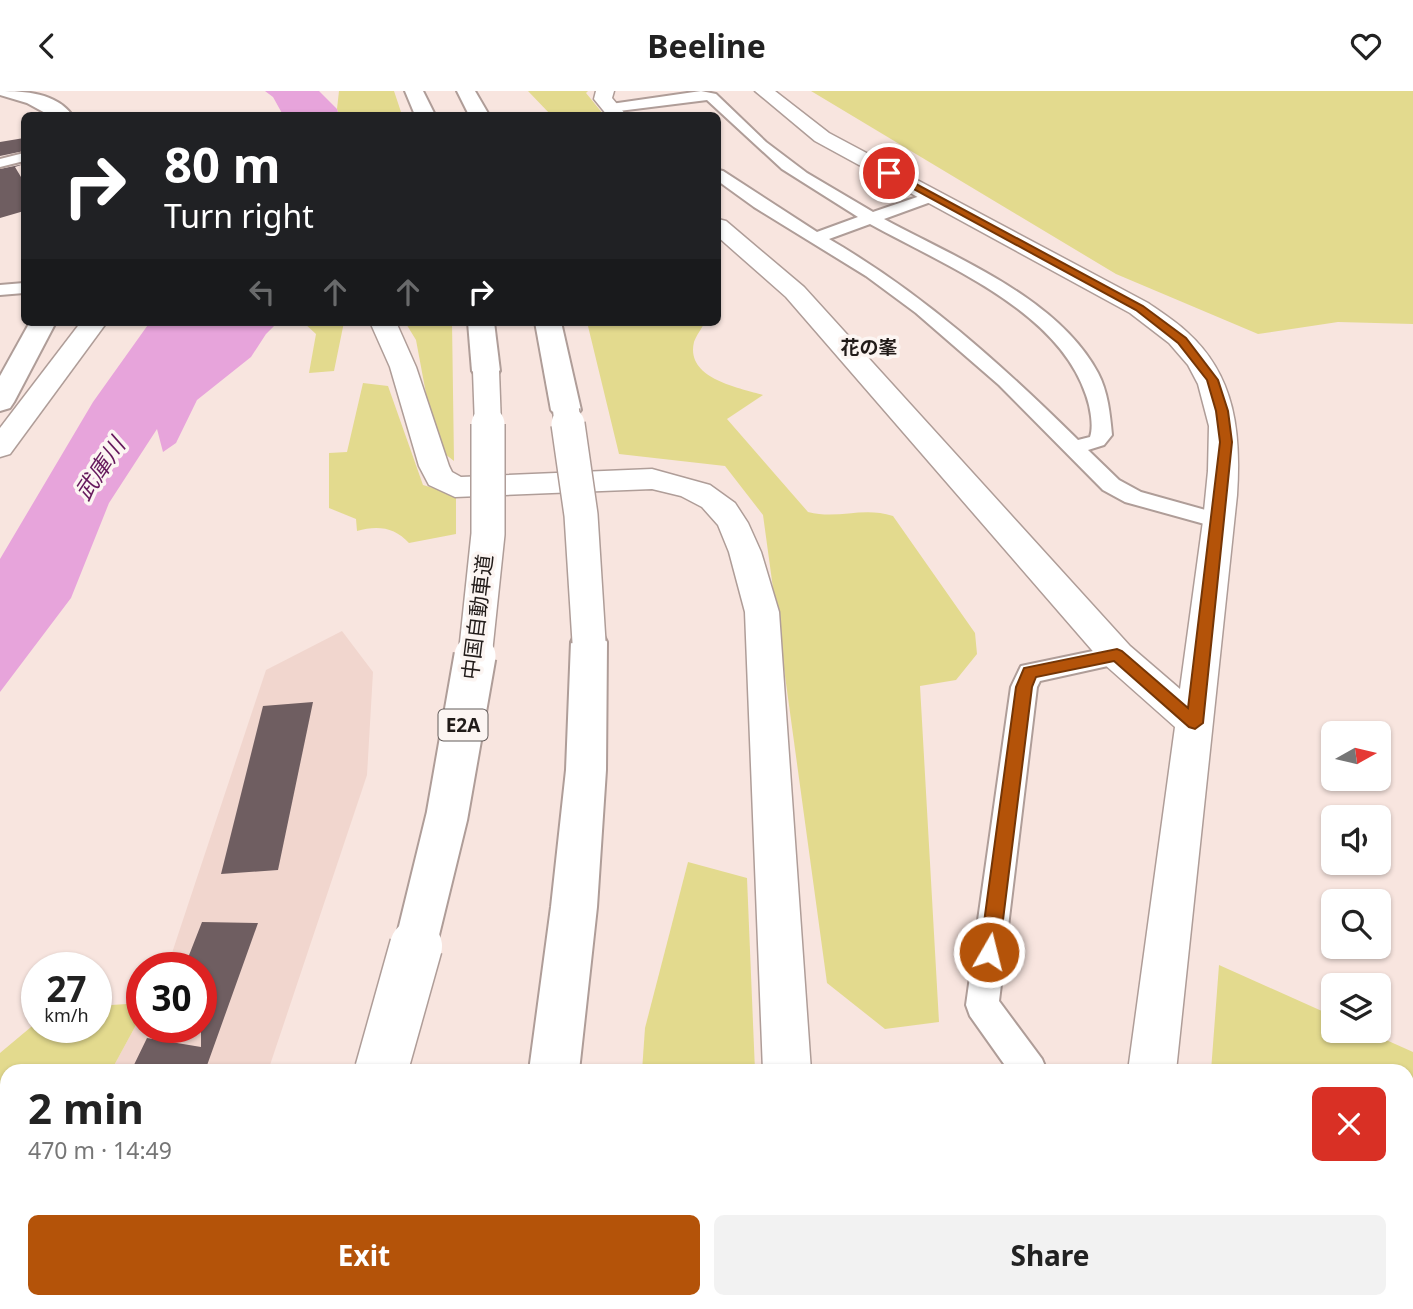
<!DOCTYPE html>
<html lang="en">
<head>
<meta charset="utf-8">
<style>
  :root { --surface:#fff; --page:#f2f2f2; --text:#222; --muted:#767676; --accent:#b45309 }
  body { margin:0; font-family:"Noto Sans","Noto Sans JP",sans-serif; background:var(--page); color:var(--text); height:100vh; display:flex; flex-direction:column; font-size:26px; white-space:nowrap }
  * { box-sizing:border-box; margin:0 }
  p { font-size:23px; color:var(--muted) }
  .icon { flex:none; width:38px; height:38px; fill:none; stroke:currentColor; stroke-width:2; stroke-linecap:round; stroke-linejoin:round }
  .map { position:relative; flex:1; overflow:hidden }
  .details { position:absolute; left:0px; top:973px; width:1414px; height:245px; display:flex; flex-direction:column; background:var(--surface); border-radius:21px 21px 0 0; box-shadow:0 2px 5px #0004 }
  .details>* { flex:none }
  .banner { position:absolute; left:21px; top:21px; width:700px; height:214px; border-radius:10px; box-shadow:0 2px 5px #0004; background:#202124; color:#fff; overflow:hidden }
  .needle { width:46px; rotate:82deg }
  .tools { position:absolute; left:1321px; top:630px; display:grid; gap:14px }
  .tools a { display:grid; place-items:center; width:70px; height:70px; border-radius:10px; background:var(--surface); box-shadow:0 2px 5px #0004; font-size:35px }
  .speed { position:absolute; left:21px; top:861px; display:flex; gap:14px; font-size:35px; font-weight:700; text-align:center }
  .speed>* { display:grid; place-content:center; width:91px; height:91px; border-radius:50%; background:var(--surface); box-shadow:0 2px 5px #0004; line-height:1 }
  .speed small { font-size:18px; font-weight:400 }
  .speed .limit { border:10px solid #d22; background:#fff; color:#111 }
  .pin { position:absolute; display:grid; place-items:center; width:60px; height:60px; color:#fff; margin:-30px; border:4px solid #fff; border-radius:50%; box-shadow:0 2px 7px #0007 }
  .me { position:absolute; width:77px; margin:-38px; rotate:8deg; stroke-linejoin:round; filter:drop-shadow(0 0 5px #0008) }
  .turn { display:flex; align-items:center; gap:24px; height:147px; padding:0 28px; font-size:32px }
  .turn .icon { width:91px; height:91px; stroke-width:2.5 }
  .turn b { display:block; font-size:49px; line-height:60px }
  .lanes { display:flex; align-items:center; height:66px; padding:0 28px; background:#0003; justify-content:center; gap:35px; direction:ltr }
  .lanes .off { opacity:.35 }
  .round { display:grid; place-items:center; flex:none; width:74px; height:74px; border-radius:10px; background:var(--page) }
  .head { display:flex; align-items:center; justify-content:space-between; height:119px; padding:0 28px }
  h1 { font-size:42px; font-weight:700; line-height:52px }
  .primary-button { display:flex; gap:14px; margin-top:auto; padding:14px 28px }
  .primary-button a { flex:1; height:80px; border-radius:10px; background:var(--accent); color:#fff; font-size:28px; font-weight:700; line-height:80px; text-align:center }
  .primary-button a+a { background:var(--page); color:var(--text) }
  header { display:flex; justify-content:space-between; align-items:center; height:91px; padding:0 28px; background:var(--surface); font-size:32px; font-weight:700 }
  .map>svg:first-child { display:block }
  .built { fill:#f1d6ce }
  .green { fill:#e3da8e }
  .water { fill:#e7a4db }
  .building { fill:#6f5e61 }
  .lines { fill:none; stroke-linecap:round; stroke-linejoin:round }
  .street-casing { stroke:#af9d98; stroke-width:4 }
  .secondary-casing { stroke:#af9d98; stroke-width:3 }
  .highway-casing { stroke:#af9d98; stroke-width:4 }
  .street { fill:#fff; fill-rule:evenodd }
  .secondary { fill:#fff; fill-rule:evenodd }
  .highway { fill:#fff; fill-rule:evenodd }
  .highway-bridge-far3-casing { stroke:#af9d98; stroke-width:29; stroke-linecap:butt }
  .highway-bridge-far2-casing { stroke:#af9d98; stroke-width:36; stroke-linecap:butt }
  .highway-bridge-far1-casing { stroke:#af9d98; stroke-width:45; stroke-linecap:butt }
  .highway-bridge-casing { stroke:#af9d98; stroke-width:55; stroke-linecap:butt }
  .highway-bridge-far3 { stroke:#fff; stroke-width:26 }
  .highway-bridge-far2 { stroke:#fff; stroke-width:33 }
  .highway-bridge-far1 { stroke:#fff; stroke-width:41 }
  .highway-bridge { stroke:#fff; stroke-width:52 }
  .route { fill:#b45309; stroke:#753606; stroke-width:2 }
  .labels { text-anchor:middle; stroke-width:7; stroke-linejoin:round; paint-order:stroke }
  .far-neighbourhood-label { font-size:19px; font-weight:bold; fill:#211b19; stroke:#fcf5f2 }
  .shield { fill:#fcf5f2; stroke:#635c5a; stroke-width:2 }
  .shield-label { font-size:19px; font-weight:bold; fill:#211b19 }
  .street-label { font-size:21px; fill:#211b19; stroke:#fcf5f2 }
  .water-label { font-size:23px; font-style:italic; fill:#65185c; stroke:#fcf5f2 }
</style>
</head>
<body>
<header><svg class="icon" aria-label="back" viewBox="0 0 24 24"><path d="M15 5l-7 7 7 7"/></svg>Beeline<svg class="icon" aria-label="heart" viewBox="0 0 24 24"><path d="M12 20l-8-8c-3-5 5-10 8-4 3-6 11-1 8 4z"/></svg></header>
<div class="map">
<svg width="1413" height="1218" viewBox="0 0 1413 1218">
  <rect width="100%" height="100%" fill="#f8e5df"/>
  <!-- built -->
  <g class="built">
    <polygon points="342,540 373,581 367,684 268,980 111,980 142,923 142,936 201,936 201,877 167,877 266,579"/>
    <polygon points="7,1175 7,1211 170,1211 167,1218 0,1218 0,1188"/>
  </g>
  <!-- green -->
  <g class="green">
    <polygon points="339,0 394,0 402,24 339,24 337,18"/>
    <polygon points="528,0 588,0 586,2 604,24 551,24"/>
    <polygon points="811,0 1413,0 1413,233 1338,231 1258,243 1116,183"/>
    <polygon points="303,231 344,231 334,280 309,282 316,243"/>
    <polygon points="405,231 452,231 454,370 436,356 416,249"/>
    <path d="M587,231H705C702,237 696,245 694,251C685,288 740,297 763,304L727,328L808,421C839,429 862,415 893,425L975,542L977,563L956,589L920,595L939,931L885,938L827,892L763,424L725,375L619,363Z"/>
    <path d="M363,292L388,295L423,394L456,404V443L409,452C395,436 377,434 357,440L356,428L329,417V362L347,361Z"/>
    <polygon points="688,771 747,787 755,980 642,980 645,937"/>
    <polygon points="1219,874 1333,925 1334,940 1366,940 1413,961 1413,1218 1193,1218 1193,1211 1407,1211 1407,980 1211,980"/>
    <polygon points="142,912 142,923 111,980 7,980 7,1175 0,1188 0,962 37,931 37,936 96,936 96,915"/>
    <polygon points="623,1211 765,1211 765,1218 622,1218"/>
  </g>
  <!-- water -->
  <g class="water">
    <polygon points="265,0 319,0 337,18 339,24 283,24 273,6"/>
    <polygon points="150,231 278,231 266,243 251,266 197,309 176,352 163,361 157,338 109,412 71,507 0,601 0,468 93,311"/>
  </g>
  <!-- building -->
  <g class="building">
    <polygon points="24,47 24,60 0,65 0,51"/>
    <polygon points="24,73 15,76 24,91 24,120 0,127 0,78"/>
    <polygon points="313,611 278,779 221,783 263,615"/>
    <polygon points="202,831 258,832 205,980 131,980 147,947 201,956 201,877 184,877"/>
  </g>
  <g class="lines">
    <!-- street casing -->
    <g class="street-casing">
      <g id="street">
        <path d="M701,0L716,3L766,51L807,82L873,121L929,102H939L942,105L939,108L884,128C956,167 1058,207 1098,282C1108,301 1110,323 1112,344L1104,354L1088,359L1119,389L1141,401L1227,425L1230,430L1227,435L1219,437L1125,411L1103,399L999,294L916,222L866,185L754,116L718,90V79L723,80L817,141L858,126L782,78L707,9L611,21L604,17L611,13ZM870,133C944,174 1058,219 1086,304C1090,315 1094,335 1090,346L1078,349C1001,273 922,202 829,148Z"/>
        <polygon points="24,62 24,70 0,76 0,68"/>
        <polygon points="24,192 24,202 0,204 0,194"/>
        <polygon points="1117,555 1126,557 1130,564 1126,571 1040,590 1037,596 999,910 1042,968 1047,980 1009,980 970,925 966,914 1011,596 1021,575"/>
      </g>
    </g>
    <!-- secondary casing -->
    <g class="secondary-casing">
      <g id="secondary">
        <polygon points="596,0 614,0 612,7 626,24 607,24 594,8"/>
        <path d="M755,0H775L829,42L1148,212C1161,221 1175,230 1187,241C1236,285 1241,343 1237,404L1176,980H1128L1175,636L1104,573L786,206L718,146V128L726,130L804,196L1130,555L1180,598L1203,430L1208,380L1209,335L1198,293L1188,274L1169,252L1130,222L815,50Z"/>
        <polygon points="81,231 107,231 10,363 0,366 0,337"/>
        <polygon points="370,231 396,231 416,276 449,375 452,381 461,386 652,378 710,394 735,412 748,432 761,461 779,521 811,980 763,980 745,521 729,461 718,434 702,416 681,405 652,398 455,406 429,394 419,375 390,276"/>
        <polygon points="778,1211 834,1211 836,1218 780,1218"/>
        <polygon points="1057,1211 1114,1211 1111,1218 1054,1218"/>
      </g>
    </g>
    <!-- highway casing -->
    <g class="highway-casing">
      <g id="highway">
        <path d="M0,0C25,0 56,2 72,24H49L27,12L0,4Z"/>
        <polygon points="405,0 423,0 435,24 415,24"/>
        <polygon points="457,0 475,0 489,24 469,24"/>
        <polygon points="30,231 56,231 14,311 10,317 0,320 0,285"/>
        <polygon points="468,231 494,231 500,280 496,286 486,288 476,286 472,280"/>
        <polygon points="535,231 561,231 581,319 576,325 566,328 556,325 551,319"/>
        <polygon points="589,537 602,541 607,551 606,679 597,816 579,980 529,980 551,816 566,679 571,551 576,541"/>
        <polygon points="283,1211 341,1211 339,1218 281,1218"/>
        <polygon points="492,1211 550,1211 549,1218 491,1218"/>
      </g>
    </g>
    <!-- street -->
    <use href="#street" class="street"/>
    <!-- secondary -->
    <use href="#secondary" class="secondary"/>
    <!-- highway -->
    <use href="#highway" class="highway"/>
    <!-- highway-bridge-far3 casing -->
    <g class="highway-bridge-far3-casing">
      <g id="highway-bridge-far3">
        <polyline points="486,280 488,335"/>
        <polyline points="566,319 568,335"/>
      </g>
    </g>
    <!-- highway-bridge-far2 casing -->
    <g class="highway-bridge-far2-casing">
      <g id="highway-bridge-far2">
        <polyline points="568,333 581,424 589,551"/>
        <polyline points="475,566 488,443 488,333"/>
      </g>
    </g>
    <!-- highway-bridge-far1 casing -->
    <g class="highway-bridge-far1-casing">
      <polyline id="highway-bridge-far1" points="415,856 447,725 475,565"/>
    </g>
    <!-- highway-bridge casing -->
    <g class="highway-bridge-casing">
      <polyline id="highway-bridge" points="381,980 416,855"/>
    </g>
    <!-- highway-bridge-far3 -->
    <use href="#highway-bridge-far3" class="highway-bridge-far3"/>
    <!-- highway-bridge-far2 -->
    <use href="#highway-bridge-far2" class="highway-bridge-far2"/>
    <!-- highway-bridge-far1 -->
    <use href="#highway-bridge-far1" class="highway-bridge-far1"/>
    <!-- highway-bridge -->
    <use href="#highway-bridge" class="highway-bridge"/>
  </g>
  <!-- route -->
  <polygon class="route" points="886,80 892,80 1143,215 1186,247 1218,289 1228,320 1232,351 1203,632 1195,638 1189,636 1114,570 1036,586 1032,596 999,861 996,868 989,870 982,868 980,861 1016,596 1024,577 1117,558 1122,560 1188,617 1220,351 1216,320 1207,289 1178,252 1136,219 886,83"/>
  <g class="labels">
    <!-- far-neighbourhood labels -->
    <g class="far-neighbourhood-label">
      <text x="869" y="263">花の峯</text>
    </g>
    <!-- shield labels -->
    <rect class="shield" x="438.5" y="618.5" width="49" height="31" rx="5"/>
    <g class="shield-label">
      <text x="463" y="641">E2A</text>
    </g>
    <!-- street labels -->
    <g class="street-label">
      <text transform="translate(478 526) rotate(-83)" y="7">中国自動車道</text>
    </g>
    <!-- water labels -->
    <g class="water-label">
      <text transform="translate(100 378) rotate(-56)" y="8">武庫川</text>
    </g>
  </g>
</svg>
<div class="tools">
<a><svg class="needle" viewBox="-14 -14 28 28"><path d="M0-13l5 13h-10z" fill="#e53935"/><path d="M0 13l5-13h-10z" fill="#767676"/></svg></a>
<a><svg class="icon" aria-label="sound" viewBox="0 0 24 24"><path d="M4 9h4l5-4v14l-5-4H4zM17 9q2 3 0 6"/></svg></a>
<a><svg class="icon" aria-label="search" viewBox="0 0 24 24"><circle cx="10" cy="10" r="6"/><path d="M15 15l6 6"/></svg></a>
<a><svg class="icon" aria-label="layers" viewBox="0 0 24 24"><path d="M12 4l9 5-9 5-9-5zM3 14l9 5 9-5"/></svg></a>
</div>
<div class="speed"><div>27<small>km/h</small></div><div class="limit">30</div></div>
<div class="pin" style="left:889px;top:82px;background:#d93025"><svg class="icon" aria-label="arrive" viewBox="0 0 24 24"><path d="M6 21V4h12l-3 4 3 4H6"/></svg></div>
<svg class="me" style="left:989px;top:861px" viewBox="-20 -20 40 40"><circle r="17" fill="#b45309" stroke="#fff" stroke-width="3"/><path d="M0-11L8 9 0 5-8 9z" fill="#fff"/></svg>
<div class="banner">
<div class="turn"><svg class="icon" aria-label="right" viewBox="0 0 24 24"><path d="M7 20v-9h11M14 6l5 5-5 5"/></svg><div><b>80 m</b>Turn right</div></div>
<div class="lanes"><svg class="icon off" aria-label="left" viewBox="0 0 24 24"><path d="M17 20v-9H6M10 6l-5 5 5 5"/></svg><svg class="icon off" aria-label="ahead" viewBox="0 0 24 24"><path d="M12 20V5M6 11l6-6 6 6"/></svg><svg class="icon off" aria-label="ahead" viewBox="0 0 24 24"><path d="M12 20V5M6 11l6-6 6 6"/></svg><svg class="icon" aria-label="right" viewBox="0 0 24 24"><path d="M7 20v-9h11M14 6l5 5-5 5"/></svg></div>
</div>
<section class="details">
<div class="head"><div><h1>2 min</h1><p>470 m · 14:49</p></div><a class="round" style="background:#d93025;color:#fff"><svg class="icon" aria-label="close" viewBox="0 0 24 24"><path d="M6 6l12 12M18 6L6 18"/></svg></a></div>
<div class="primary-button"><a>Exit</a><a>Share</a></div>
</section>
</div>
</body>
</html>
